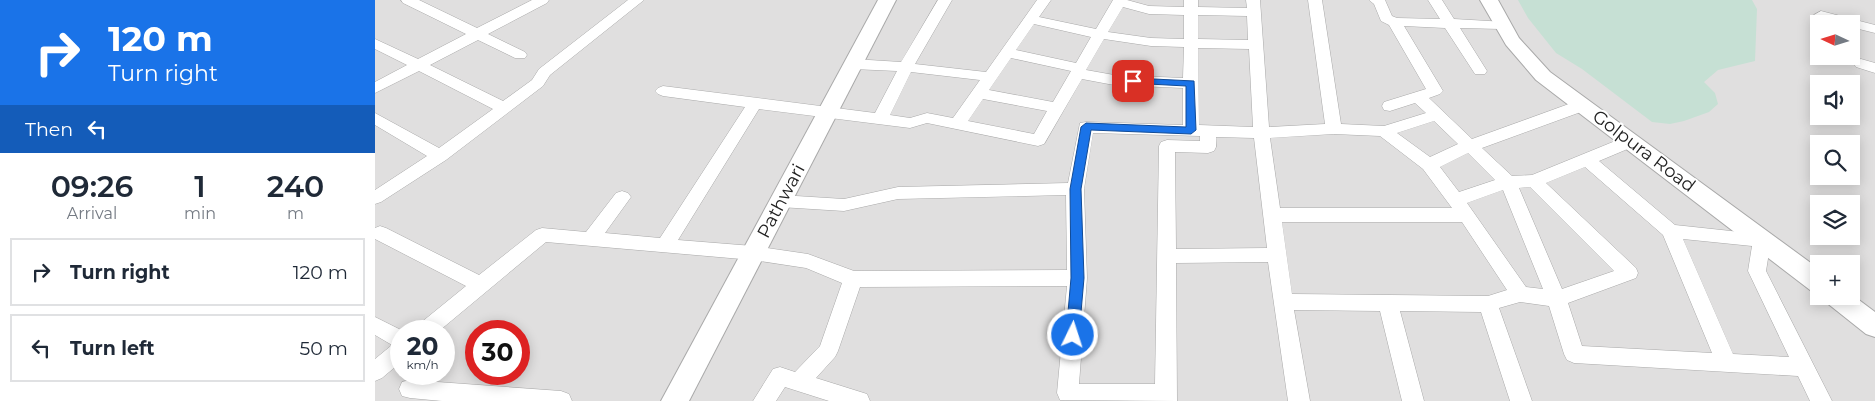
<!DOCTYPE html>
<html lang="en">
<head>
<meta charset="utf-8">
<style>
  :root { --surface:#fff; --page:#f2f2f3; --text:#1f2937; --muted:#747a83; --line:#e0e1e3 }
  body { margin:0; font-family:Montserrat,sans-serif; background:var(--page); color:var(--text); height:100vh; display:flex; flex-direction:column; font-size:19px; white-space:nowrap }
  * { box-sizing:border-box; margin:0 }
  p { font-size:16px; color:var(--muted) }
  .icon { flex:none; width:28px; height:28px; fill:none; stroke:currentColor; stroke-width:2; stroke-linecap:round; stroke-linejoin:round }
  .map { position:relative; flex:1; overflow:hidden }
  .panel { display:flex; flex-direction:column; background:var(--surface); width:375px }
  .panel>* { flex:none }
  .top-card { background:#1a73e8; color:#fff; overflow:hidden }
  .needle { width:32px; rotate:274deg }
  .controls { position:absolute; left:1435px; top:15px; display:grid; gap:10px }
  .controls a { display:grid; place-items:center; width:50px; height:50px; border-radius:0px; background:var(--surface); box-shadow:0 2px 12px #0003; font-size:25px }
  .speed { position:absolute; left:15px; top:320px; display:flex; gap:10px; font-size:25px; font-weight:700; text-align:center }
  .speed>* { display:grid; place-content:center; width:65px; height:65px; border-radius:50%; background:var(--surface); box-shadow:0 2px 12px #0003; line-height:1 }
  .speed small { font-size:12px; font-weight:400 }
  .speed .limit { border:8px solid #d22; background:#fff; color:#111 }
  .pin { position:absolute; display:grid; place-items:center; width:42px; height:42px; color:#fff; margin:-21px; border-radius:10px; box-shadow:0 2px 8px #0006 }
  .me { position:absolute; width:55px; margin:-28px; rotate:4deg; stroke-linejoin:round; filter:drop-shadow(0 0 4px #0008) }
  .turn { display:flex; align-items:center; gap:18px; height:105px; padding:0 25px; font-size:22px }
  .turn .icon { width:65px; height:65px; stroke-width:2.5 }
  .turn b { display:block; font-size:35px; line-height:42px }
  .then { display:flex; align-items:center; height:48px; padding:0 25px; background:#0003; gap:10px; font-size:19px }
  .eta { display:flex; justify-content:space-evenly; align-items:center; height:85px; text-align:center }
  .eta b { font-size:30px; font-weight:600; line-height:35px }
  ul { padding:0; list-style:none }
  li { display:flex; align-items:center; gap:15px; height:68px; margin:0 10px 8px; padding:0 15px; border:2px solid var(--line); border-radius:0px }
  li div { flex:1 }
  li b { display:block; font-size:19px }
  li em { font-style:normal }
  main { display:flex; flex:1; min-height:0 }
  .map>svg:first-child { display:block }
  .residential { fill:#e0dfdf; fill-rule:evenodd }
  .wetland { fill:#c6e0d4 }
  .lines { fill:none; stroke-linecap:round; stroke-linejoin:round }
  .minor-casing { stroke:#a9a9a9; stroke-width:1 }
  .tertiary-casing { stroke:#a9a9a9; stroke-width:2 }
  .minor { fill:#fff; fill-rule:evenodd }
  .tertiary { fill:#fff; fill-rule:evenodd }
  .route { fill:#1a73e8; stroke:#114b97 }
  .labels { text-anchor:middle; stroke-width:4; stroke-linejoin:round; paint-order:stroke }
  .street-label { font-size:18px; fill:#222; stroke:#fff }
</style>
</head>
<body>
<main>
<section class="panel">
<div class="top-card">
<div class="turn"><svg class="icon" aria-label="right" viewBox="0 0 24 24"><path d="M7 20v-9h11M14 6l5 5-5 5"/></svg><div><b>120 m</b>Turn right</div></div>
<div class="then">Then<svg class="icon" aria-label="left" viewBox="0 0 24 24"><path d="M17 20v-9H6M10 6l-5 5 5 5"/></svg></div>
</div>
<div class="eta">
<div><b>09:26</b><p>Arrival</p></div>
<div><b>1</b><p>min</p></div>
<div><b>240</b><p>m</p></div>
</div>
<ul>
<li><svg class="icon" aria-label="right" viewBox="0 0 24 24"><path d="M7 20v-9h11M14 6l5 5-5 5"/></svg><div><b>Turn right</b></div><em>120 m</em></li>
<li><svg class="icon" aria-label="left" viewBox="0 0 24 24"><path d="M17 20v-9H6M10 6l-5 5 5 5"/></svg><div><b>Turn left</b></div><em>50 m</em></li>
</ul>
</section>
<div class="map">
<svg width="1500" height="401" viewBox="0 0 1500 401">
  <rect width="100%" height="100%" fill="#f2efe9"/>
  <!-- residential -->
  <path class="residential" d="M0,0H1500V401H0ZM1444,24H1476V56H1444ZM1444,84H1476V116H1444ZM1444,144H1476V176H1444ZM1444,204H1476V236H1444ZM1444,264H1476V296H1444ZM26,331H69V374H26ZM101,331H144V374H101Z"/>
  <!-- wetland -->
  <polygon class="wetland" points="1143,0 1377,0 1382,9 1380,61 1343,70 1329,82 1340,93 1343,104 1334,112 1309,121 1295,124 1277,122 1207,69 1181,53 1153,18"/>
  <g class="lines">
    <!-- minor casing -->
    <g class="minor-casing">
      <g id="minor">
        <polygon points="26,0 44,0 102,28 157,0 174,0 172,3 113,34 150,52 152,55 150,58 140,58 103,40 55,65 128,101 157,80 164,69 253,0 269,0 175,75 168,86 71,160 6,202 0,204 0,190 52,156 0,125 0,113 64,148 118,109 44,71 0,93 0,82 32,65 0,49 0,39 43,59 91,34 28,3"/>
        <path d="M563,0H577L540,64L611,72L662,0H676L664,17L721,29L738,0H752L774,6L809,7V0H823V7L872,8L871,0H885L894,127L950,124L933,0H947L966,124L1009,126L1051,113L1040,103L1015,111L1009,110L1007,106L1009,102L1051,89L1014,25L1006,21L999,4L994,0H1010L1017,16L1022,18L1065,19L1053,0H1067L1079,19L1131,22L1133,25L1131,28L1126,29L1085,28L1112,71L1110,74H1100L1070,28L1029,26L1068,91L1065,94L1054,98L1097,139L1202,101H1214L1216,105L1214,109L1107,148L1137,176L1157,175L1250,137L1256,135L1262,137L1264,141L1262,145L1224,161L1300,225L1393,235L1396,240L1391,271L1457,401H1435L1423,376L1199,363L1192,360L1189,354L1174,306L1145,302L1124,308L1157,401H1135L1106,312L1025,311L1049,401H1027L1005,311L919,310L935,401H913L893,262L801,263L802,401L685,400L682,393L692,286L485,287L463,351L460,357L441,378L492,394L495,401H454L410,387L401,401H378L398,369L405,367L420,372L445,346L467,283L431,268L378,260L171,242L64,331H40L43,325L91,286L0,239V228L5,226L11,228L104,275L161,230L167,228L211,232L241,193L247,191L253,193L256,197L230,233L285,238L370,107L288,96L283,94L280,91L283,88L288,86L500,113L522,71L478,69L473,67L471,64L473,61L478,59L526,62ZM748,7L774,14L809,15V39L776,38L733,32ZM823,15L872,16L873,40L823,39ZM659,24L716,37L701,63L641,50ZM729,39L776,46L809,47L808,78L739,75L711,70ZM823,48L874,49L878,127L824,125ZM636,58L696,71L678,102L614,90ZM536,72L605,80L578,118L552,113L535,118L515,115ZM707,79L739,85L808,88V125L711,122L705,123L693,183L523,187L469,199L405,195L399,196L396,201L399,206L405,207L469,211L523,199L691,195L692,270L479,271L433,254L378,246L303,240L384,109L535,128L552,123L663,146L669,144ZM608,99L672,111L659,134L593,121ZM1059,121L1083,144L1055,157L1022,133ZM718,133L825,136V141L792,140L786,142L784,146L780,384H704L712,278L709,189ZM959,134L1005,136L1048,169L1077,208H905L895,138ZM841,137L879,138L892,248L801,249L800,152L833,153L839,151L841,147ZM1093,153L1120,180L1084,192L1065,167ZM1210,167L1288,235L1337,353L1207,346L1193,303L1261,278L1263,273L1261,268L1171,183ZM1155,187L1239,271L1187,289L1144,188ZM1128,190L1168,289L1151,287L1092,203ZM907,222H1087L1132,290L1113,296L917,294ZM1308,239L1377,246L1373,271L1414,357L1358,354Z"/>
        <polygon points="1446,11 1500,25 1500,33 1476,27 1476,24 1463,24 1441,18 1439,15"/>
        <polygon points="1486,59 1500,63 1500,73 1481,67 1479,64 1481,61"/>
        <polygon points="0,317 28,331 26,331 26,362 7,378 0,381 0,359 17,345 0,335"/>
        <polygon points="35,380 186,391 194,394 197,401 67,401 35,398 27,396 24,389 27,382"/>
      </g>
    </g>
    <!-- tertiary casing -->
    <g class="tertiary-casing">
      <g id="tertiary">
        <polygon points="503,0 521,0 314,401 286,401"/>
        <polygon points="1105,0 1123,0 1144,38 1175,72 1444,269 1444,293 1435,290 1161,80 1131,45"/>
        <polygon points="1476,294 1500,312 1500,337 1491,334 1452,303 1449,296 1476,296"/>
      </g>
    </g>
    <!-- minor -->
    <use href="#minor" class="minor"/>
    <!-- tertiary -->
    <use href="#tertiary" class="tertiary"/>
  </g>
  <!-- route -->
  <polygon class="route" points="758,78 819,81 821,130 816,134 716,130 706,189 709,278 704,335 703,339 698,341 693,339 691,335 696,278 695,189 706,127 711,123 811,127 811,86 755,83 755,79"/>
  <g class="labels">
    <!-- street labels -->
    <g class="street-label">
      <text transform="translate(1269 151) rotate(37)" y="6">Golpura Road</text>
      <text transform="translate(406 201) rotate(-62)" y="6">Pathwari</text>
    </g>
  </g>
</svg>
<div class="controls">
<a><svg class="needle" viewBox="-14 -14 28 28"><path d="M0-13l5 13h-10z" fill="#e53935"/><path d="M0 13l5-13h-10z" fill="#747a83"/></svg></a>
<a><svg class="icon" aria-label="sound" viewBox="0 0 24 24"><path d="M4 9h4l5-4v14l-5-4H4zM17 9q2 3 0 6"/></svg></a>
<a><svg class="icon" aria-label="search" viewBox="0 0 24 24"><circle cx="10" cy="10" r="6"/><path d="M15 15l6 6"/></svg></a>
<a><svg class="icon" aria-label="layers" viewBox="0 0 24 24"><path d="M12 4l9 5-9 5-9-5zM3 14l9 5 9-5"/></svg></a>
<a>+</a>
</div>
<div class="speed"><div>20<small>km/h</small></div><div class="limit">30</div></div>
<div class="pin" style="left:758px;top:81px;background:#d93025"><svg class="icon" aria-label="arrive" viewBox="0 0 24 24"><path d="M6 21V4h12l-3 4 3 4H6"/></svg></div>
<svg class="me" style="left:698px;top:335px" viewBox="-20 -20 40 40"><circle r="17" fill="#1a73e8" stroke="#fff" stroke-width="3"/><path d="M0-11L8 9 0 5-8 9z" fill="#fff"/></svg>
</div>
</main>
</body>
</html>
